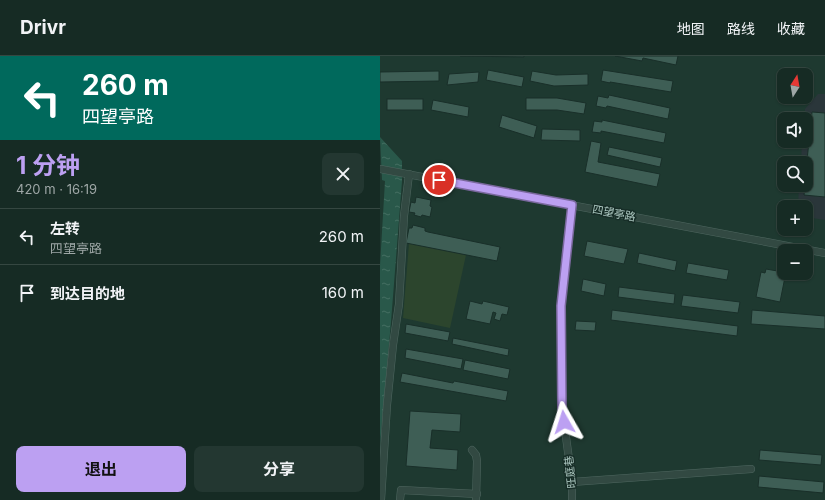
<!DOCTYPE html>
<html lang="zh">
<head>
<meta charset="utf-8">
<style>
  :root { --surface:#162b24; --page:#233731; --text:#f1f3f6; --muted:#9ea7a6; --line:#354741; --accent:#bca0f2 }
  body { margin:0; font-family:Inter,"Noto Sans SC",sans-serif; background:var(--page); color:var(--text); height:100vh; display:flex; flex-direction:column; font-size:15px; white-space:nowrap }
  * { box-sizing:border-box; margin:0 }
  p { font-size:13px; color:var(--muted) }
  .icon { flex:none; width:22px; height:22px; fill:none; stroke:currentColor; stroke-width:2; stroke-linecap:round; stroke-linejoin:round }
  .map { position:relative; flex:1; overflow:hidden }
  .details { display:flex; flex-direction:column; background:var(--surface); width:380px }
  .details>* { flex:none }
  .hud { background:#00695c; color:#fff; overflow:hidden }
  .needle { width:26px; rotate:11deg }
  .tools { position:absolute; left:397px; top:12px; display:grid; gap:8px }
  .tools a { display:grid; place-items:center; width:36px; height:36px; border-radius:8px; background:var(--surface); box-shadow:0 1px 3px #0004,0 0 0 1px var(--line); font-size:20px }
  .pin { position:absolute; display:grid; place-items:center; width:34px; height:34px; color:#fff; margin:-17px; border:2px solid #fff; border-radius:50%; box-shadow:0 1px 4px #0007 }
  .me { position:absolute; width:44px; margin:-22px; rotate:354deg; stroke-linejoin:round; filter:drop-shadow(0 0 3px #0008) }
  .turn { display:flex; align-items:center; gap:14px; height:84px; padding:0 16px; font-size:18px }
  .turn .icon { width:52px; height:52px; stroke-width:2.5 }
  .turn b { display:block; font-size:28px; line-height:34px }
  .round { display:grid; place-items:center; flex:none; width:42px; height:42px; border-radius:8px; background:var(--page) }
  .headline { display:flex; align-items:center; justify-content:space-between; height:68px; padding:0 16px }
  h1 { font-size:24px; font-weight:700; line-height:30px; color:var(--accent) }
  .button { display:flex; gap:8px; margin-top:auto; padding:8px 16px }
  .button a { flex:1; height:46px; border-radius:8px; background:var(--accent); color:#111; font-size:16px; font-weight:700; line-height:46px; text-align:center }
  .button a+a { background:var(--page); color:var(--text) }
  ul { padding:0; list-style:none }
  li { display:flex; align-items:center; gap:12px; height:56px; padding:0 16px; border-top:1px solid var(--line) }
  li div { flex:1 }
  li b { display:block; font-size:15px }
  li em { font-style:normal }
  header { display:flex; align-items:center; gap:24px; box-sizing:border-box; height:56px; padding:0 20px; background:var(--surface); border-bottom:1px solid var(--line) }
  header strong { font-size:19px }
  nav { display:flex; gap:22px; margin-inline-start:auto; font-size:14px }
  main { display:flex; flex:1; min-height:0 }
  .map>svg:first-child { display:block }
  .medical { fill:#2a363a }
  .grass { fill:#2c452d }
  .water { fill:url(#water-ripples) }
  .building { fill:#3e5e55; stroke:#192f29 }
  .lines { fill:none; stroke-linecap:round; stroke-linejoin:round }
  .minor-casing { stroke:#4f6760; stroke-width:8 }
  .minor { stroke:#324942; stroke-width:7 }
  .route-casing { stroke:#7a689d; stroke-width:10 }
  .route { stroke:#bca0f2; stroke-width:7 }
  .labels { text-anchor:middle; stroke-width:3; stroke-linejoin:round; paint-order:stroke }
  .street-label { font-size:11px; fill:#abc6bf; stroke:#172d27 }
</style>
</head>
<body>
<header>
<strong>Drivr</strong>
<nav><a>地图</a><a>路线</a><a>收藏</a></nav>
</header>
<main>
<section class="details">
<div class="hud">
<div class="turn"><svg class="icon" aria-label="left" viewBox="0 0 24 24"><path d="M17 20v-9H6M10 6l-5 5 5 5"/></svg><div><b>260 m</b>四望亭路</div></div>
</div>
<div class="headline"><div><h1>1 分钟</h1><p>420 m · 16:19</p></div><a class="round"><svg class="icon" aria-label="close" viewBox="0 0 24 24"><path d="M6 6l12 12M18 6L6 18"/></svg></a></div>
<ul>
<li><svg class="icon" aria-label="left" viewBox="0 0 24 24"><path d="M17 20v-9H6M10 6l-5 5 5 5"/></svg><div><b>左转</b><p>四望亭路</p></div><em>260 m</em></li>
<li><svg class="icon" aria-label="arrive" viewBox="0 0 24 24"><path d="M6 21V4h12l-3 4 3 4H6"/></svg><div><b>到达目的地</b></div><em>160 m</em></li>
</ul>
<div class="button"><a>退出</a><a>分享</a></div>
</section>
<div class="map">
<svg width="445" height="444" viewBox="0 0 445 444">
  <defs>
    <pattern id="water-ripples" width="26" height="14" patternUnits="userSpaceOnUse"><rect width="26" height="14" fill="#29584a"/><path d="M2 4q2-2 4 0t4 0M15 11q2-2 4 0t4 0" fill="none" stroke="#456e62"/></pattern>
  </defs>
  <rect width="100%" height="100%" fill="#1e3930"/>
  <!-- medical -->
  <polygon class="medical" points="438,38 445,38 445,164 426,161 426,151 418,151 419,129 426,129 426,107 421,107 422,85 426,85 426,63 424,63 425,53"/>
  <!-- grass -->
  <polygon class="grass" points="29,187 86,199 70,272 23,262"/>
  <!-- water -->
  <polygon class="water" points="0,81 22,105 22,125 11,266 0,388 0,210 5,125 2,124"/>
  <!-- building -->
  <g class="building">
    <polygon points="80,0 144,0 144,1"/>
    <polygon points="235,0 298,0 296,9 263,2 262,5"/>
    <polygon points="108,14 144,21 142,31 106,24"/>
    <polygon points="223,14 293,25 291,36 230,26 230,27 221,25"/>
    <polygon points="59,15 59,25 0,26 0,16"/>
    <polygon points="152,15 176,19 208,18 208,29 174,30 150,25"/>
    <polygon points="99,16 98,26 67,29 69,18"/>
    <polygon points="229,39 290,52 288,63 227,50 226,52 216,50 218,40 228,42"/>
    <polygon points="146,42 177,42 206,47 204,58 177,54 146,54"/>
    <rect x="7" y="43" width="36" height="11"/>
    <polygon points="53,44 89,51 88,61 51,54"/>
    <polygon points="432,56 445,57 445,141 424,139 425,129 426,129 426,114"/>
    <polygon points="122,59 157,70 154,82 119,71"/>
    <polygon points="222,64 286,77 284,87 221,75 221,77 212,76 214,65 222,66"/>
    <polygon points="162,73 200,74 200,85 161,84"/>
    <polygon points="211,85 221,87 218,106 280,118 277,131 205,116"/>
    <polygon points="229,91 282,102 280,111 227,99"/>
    <polygon points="36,141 51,144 50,150 52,151 50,161 42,159 41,161 34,159 35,157 29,156 31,146 35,147"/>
    <polygon points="33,169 45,172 45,175 48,176 120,191 117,205 26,187 29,172 32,172"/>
    <polygon points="207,185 248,193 244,208 204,200"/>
    <polygon points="259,197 297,205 295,215 257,207"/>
    <polygon points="308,207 349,214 347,224 306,217"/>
    <polygon points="386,213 403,216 403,221 405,221 400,246 376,241 381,216 385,217"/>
    <polygon points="203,223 226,228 224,240 201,235"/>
    <polygon points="239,231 295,238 294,248 238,241"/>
    <polygon points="303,239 360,246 358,257 301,250"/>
    <polygon points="90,245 102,248 103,245 129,251 127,259 122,258 120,265 114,263 116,257 113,256 110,268 86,263"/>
    <polygon points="232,254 358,270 357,280 231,264"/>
    <polygon points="372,254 445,260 445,273 371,268"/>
    <polygon points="196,265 216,266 215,275 195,274"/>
    <polygon points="26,268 70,276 68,285 25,277"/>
    <polygon points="73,282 129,293 128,300 72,288"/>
    <polygon points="26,293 83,303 81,313 25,302"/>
    <polygon points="85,304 130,313 128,323 83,314"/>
    <polygon points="22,317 73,327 74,325 128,335 126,345 20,326"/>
    <polygon points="30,355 81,358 80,376 52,374 50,392 78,394 77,414 26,410"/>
    <polygon points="380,394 442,399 441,409 379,404"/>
    <polygon points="379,420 444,426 443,437 378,431"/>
  </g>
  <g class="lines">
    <!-- minor casing -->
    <g class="minor-casing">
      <g id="minor">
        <polyline points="0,113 445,197"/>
        <polyline points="92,394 96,399 97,405 96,444"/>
        <polyline points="192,426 371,413"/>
        <polyline points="1,444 7,349 13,289 19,248 24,160 29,118"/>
        <polyline points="20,444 21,434 97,438"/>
        <polyline points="192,444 192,426 182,351 181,250 192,149"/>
      </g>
    </g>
    <!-- minor -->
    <use href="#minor" class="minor"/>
  </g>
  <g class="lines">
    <!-- route casing -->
    <g class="route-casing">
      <polyline id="route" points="59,124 192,149 181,250 182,351 184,366"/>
    </g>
    <!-- route -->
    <use href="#route" class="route"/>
  </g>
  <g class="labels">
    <!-- street labels -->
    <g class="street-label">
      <text transform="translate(234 157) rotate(11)" y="4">四望亭路</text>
      <text transform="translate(190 416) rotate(-96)" y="4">旺庭巷</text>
    </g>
  </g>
</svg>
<div class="tools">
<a><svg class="needle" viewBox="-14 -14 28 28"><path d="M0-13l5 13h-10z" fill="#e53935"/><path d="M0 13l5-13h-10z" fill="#9ea7a6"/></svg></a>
<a><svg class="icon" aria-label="sound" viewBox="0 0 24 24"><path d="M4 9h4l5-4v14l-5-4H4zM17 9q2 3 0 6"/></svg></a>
<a><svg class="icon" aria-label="search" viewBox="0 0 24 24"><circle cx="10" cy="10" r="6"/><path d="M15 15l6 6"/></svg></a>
<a>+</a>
<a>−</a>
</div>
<div class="pin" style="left:59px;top:124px;background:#d93025"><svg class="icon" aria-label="arrive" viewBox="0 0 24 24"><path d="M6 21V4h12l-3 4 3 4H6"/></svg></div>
<svg class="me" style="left:184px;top:366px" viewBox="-20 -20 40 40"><path d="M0-17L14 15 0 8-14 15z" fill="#bca0f2" stroke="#fff" stroke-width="4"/></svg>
</div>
</main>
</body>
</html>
